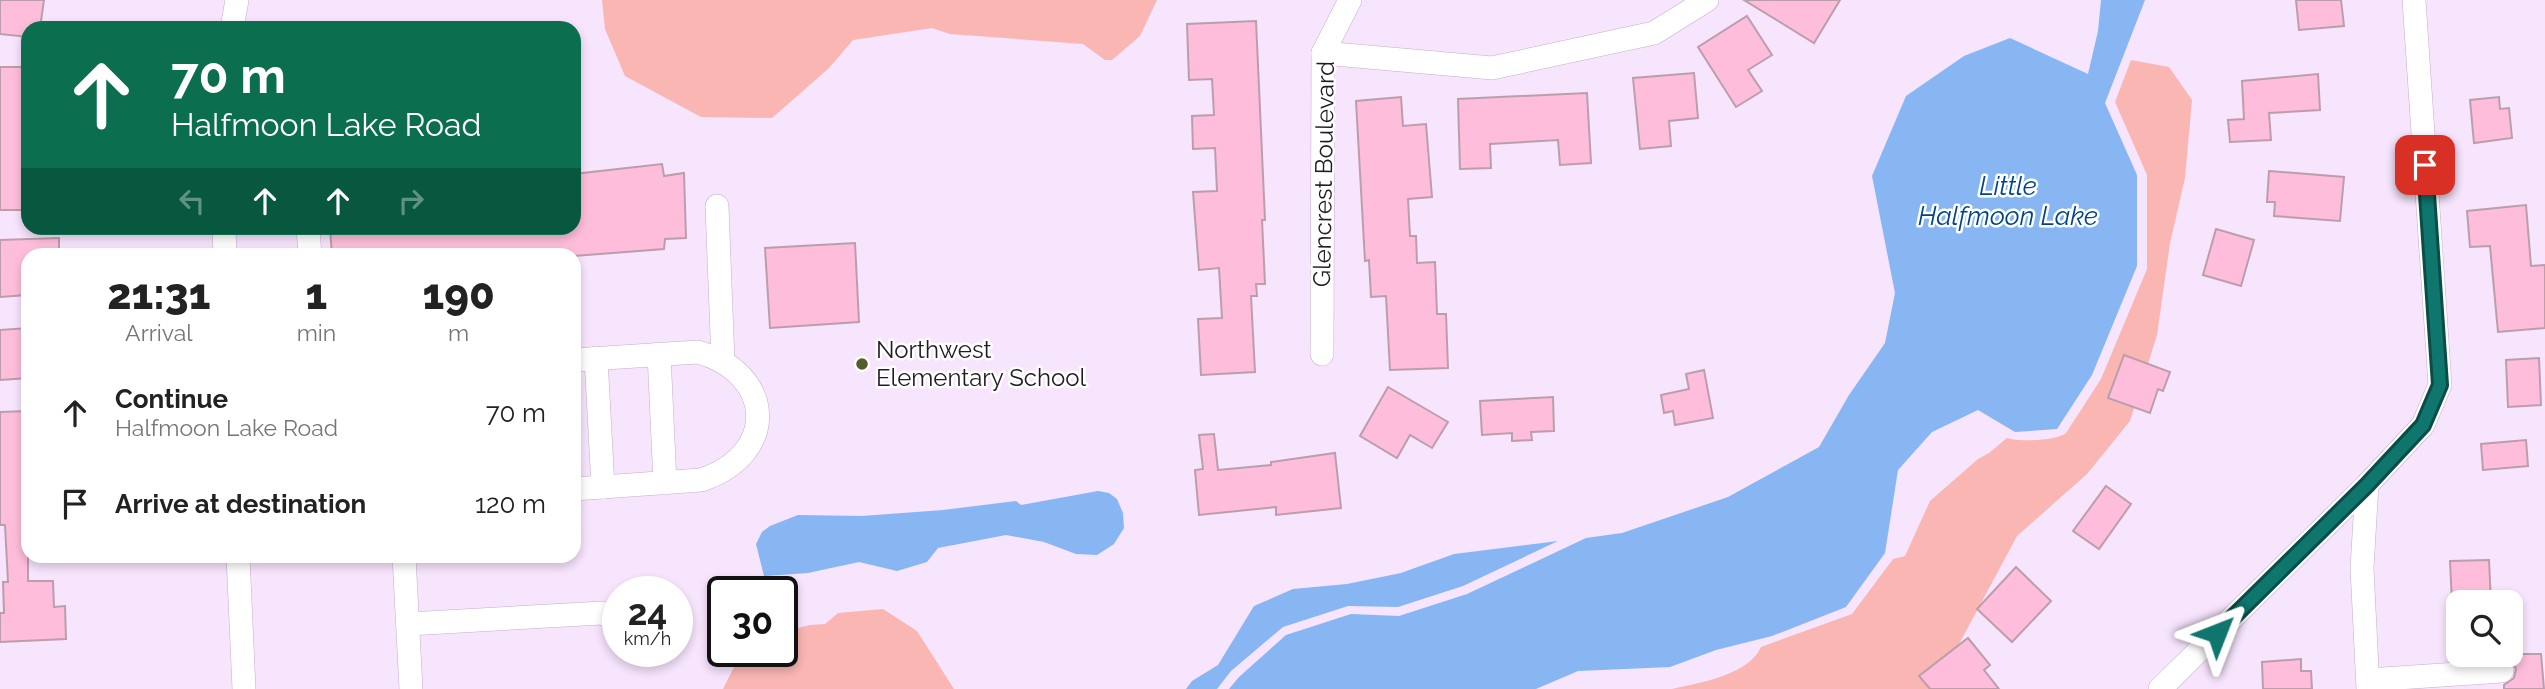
<!DOCTYPE html>
<html lang="en">
<head>
<meta charset="utf-8">
<style>
  :root { --surface:#fff; --page:#f2f2f2; --text:#222; --muted:#767676 }
  body { margin:0; font-family:Raleway,sans-serif; background:var(--page); color:var(--text); height:100vh; display:flex; flex-direction:column; font-size:26px; white-space:nowrap }
  * { box-sizing:border-box; margin:0 }
  p { font-size:23px; color:var(--muted) }
  .icon { flex:none; width:38px; height:38px; fill:none; stroke:currentColor; stroke-width:2; stroke-linecap:round; stroke-linejoin:round }
  .map { position:relative; flex:1; overflow:hidden }
  .drawer { position:absolute; left:21px; top:248px; width:560px; height:315px; display:flex; flex-direction:column; background:var(--surface); border-radius:21px; box-shadow:0 4px 10px #0003 }
  .drawer>* { flex:none }
  .top-card { position:absolute; left:21px; top:21px; width:560px; height:214px; border-radius:21px; box-shadow:0 4px 10px #0003; background:#0b6e4f; color:#fff; overflow:hidden }
  .tools { position:absolute; left:2446px; top:590px; display:grid; gap:14px }
  .tools a { display:grid; place-items:center; width:77px; height:77px; border-radius:14px; background:var(--surface); box-shadow:0 4px 10px #0003; font-size:35px }
  .speed { position:absolute; left:602px; top:576px; display:flex; gap:14px; font-size:35px; font-weight:700; text-align:center }
  .speed>* { display:grid; place-content:center; width:91px; height:91px; border-radius:50%; background:var(--surface); box-shadow:0 4px 10px #0003; line-height:1 }
  .speed small { font-size:18px; font-weight:400 }
  .speed .limit { border:4px solid #111; border-radius:10px; background:#fff; color:#111 }
  .pin { position:absolute; display:grid; place-items:center; width:60px; height:60px; color:#fff; margin:-30px; border-radius:14px; box-shadow:0 4px 10px #0006 }
  .me { position:absolute; width:77px; margin:-38px; rotate:45deg; stroke-linejoin:round; filter:drop-shadow(0 0 5px #0008) }
  .turn { display:flex; align-items:center; gap:24px; height:147px; padding:0 35px; font-size:32px }
  .turn .icon { width:91px; height:91px; stroke-width:2.5 }
  .turn b { display:block; font-size:49px; line-height:60px }
  .lanes { display:flex; align-items:center; height:66px; padding:0 35px; background:#0003; justify-content:center; gap:35px; direction:ltr }
  .lanes .off { opacity:.35 }
  .eta { display:flex; justify-content:space-evenly; align-items:center; height:119px; text-align:center }
  .eta b { font-size:42px; font-weight:800; line-height:49px }
  ul { padding:0; list-style:none }
  li { display:flex; align-items:center; gap:21px; height:91px; padding:0 35px }
  li div { flex:1 }
  li b { display:block; font-size:26px }
  li em { font-style:normal }
  .map>svg:first-child { display:block }
  .green { fill:#f9b6b3 }
  .water { fill:#87b6f3 }
  .building { fill:#febedb; stroke:#bc9eab; stroke-width:2 }
  .lines { fill:none; stroke-linecap:round; stroke-linejoin:round }
  .minor-casing { stroke:#c2afc8; stroke-width:24 }
  .minor { stroke:#fff; stroke-width:23 }
  .route-casing { stroke:#0a4d48; stroke-width:18 }
  .route { stroke:#0f766e; stroke-width:12 }
  .poi-dot { fill:#555c2b; stroke:#fff; stroke-width:2.5 }
  .labels { text-anchor:middle; stroke-width:5; stroke-linejoin:round; paint-order:stroke }
  .street-label { font-size:24px; fill:#221b24; stroke:#fff }
  .poi-label { font-size:24px; fill:#221b24; stroke:#fff; text-anchor:start }
  .water-label { font-size:26px; font-style:italic; fill:#00448a; stroke:#fff }
</style>
</head>
<body>
<div class="map">
<svg width="2545" height="689" viewBox="0 0 2545 689">
  <rect width="100%" height="100%" fill="#f7e4fd"/>
  <!-- green -->
  <g class="green">
    <polygon points="602,0 1157,0 1140,36 1112,60 1105,60 1083,44 950,34 932,28 853,40 829,68 772,118 701,117 625,76 605,29"/>
    <path d="M2131,60L2169,67L2192,100L2185,178L2170,243L2157,335L2130,421L2087,474L2017,536L1958,646L1950,689H1672C1699,683 1749,675 1761,647L1852,614L1893,559L1905,556L1930,501L1978,459L1989,453L2007,438C2020,442 2056,441 2066,433L2101,379L2147,269V175L2115,102Z"/>
    <polygon points="883,609 917,631 954,689 723,689 736,663 749,651 782,651 782,632 810,625 825,624 838,613"/>
  </g>
  <!-- water -->
  <g class="water">
    <polygon points="2101,0 2145,0 2105,103 2137,175 2137,266 2092,375 2057,429 2015,432 1978,410 1932,432 1898,470 1885,553 1846,607 1772,636 1716,650 1670,667 1578,671 1536,689 1229,689 1239,677 1286,635 1351,614 1399,616 1467,594 1586,538 1622,533 1728,497 1819,447 1849,395 1885,343 1895,293 1872,176 1906,96 1964,56 2010,38 2088,74 2098,31"/>
    <polygon points="1098,491 1109,493 1117,499 1123,513 1124,528 1114,544 1097,555 1076,554 1044,542 1006,535 938,548 927,562 897,571 859,562 808,573 764,576 756,544 762,532 770,526 798,515 862,516 943,510 1016,501 1021,505"/>
    <polygon points="1558,541 1463,586 1398,607 1348,606 1283,627 1231,671 1217,689 1186,689 1192,681 1218,665 1254,606 1293,589 1347,584 1401,573 1454,554"/>
  </g>
  <!-- building -->
  <g class="building">
    <polygon points="0,0 44,0 40,28 28,28 28,37 0,34"/>
    <polygon points="1744,0 1840,0 1814,43"/>
    <polygon points="2296,0 2341,0 2344,26 2299,30"/>
    <polygon points="1747,16 1772,55 1748,70 1762,91 1736,107 1698,47"/>
    <polygon points="1256,21 1265,220 1262,220 1265,284 1256,284 1257,296 1251,296 1255,372 1201,375 1198,319 1222,318 1219,268 1199,270 1193,192 1217,191 1215,148 1193,149 1192,116 1214,115 1212,79 1189,80 1187,24"/>
    <polygon points="0,67 28,67 28,129 24,129 28,210 0,210"/>
    <polygon points="1694,73 1698,118 1669,121 1671,146 1640,149 1633,78"/>
    <polygon points="2318,74 2320,110 2269,113 2271,140 2230,142 2228,120 2244,119 2242,81"/>
    <polygon points="1587,93 1591,163 1560,165 1558,140 1490,144 1491,168 1460,169 1458,99"/>
    <polygon points="1401,97 1403,126 1426,124 1432,197 1408,199 1410,236 1416,236 1417,263 1435,262 1437,314 1446,314 1448,368 1390,370 1386,296 1371,297 1369,260 1365,261 1356,101"/>
    <polygon points="2499,97 2500,109 2509,108 2512,138 2474,143 2470,100"/>
    <polygon points="662,164 664,176 684,173 686,238 665,239 664,249 574,256 332,256 330,228 574,228 574,174"/>
    <polygon points="2269,171 2344,177 2340,221 2274,216 2275,202 2267,202"/>
    <polygon points="2526,205 2531,266 2545,265 2545,328 2498,332 2490,246 2470,247 2467,211"/>
    <polygon points="2216,229 2254,240 2241,286 2203,275"/>
    <polygon points="59,238 59,256 28,256 28,269 25,269 27,295 0,297 0,240"/>
    <polygon points="855,243 859,322 770,328 765,248"/>
    <polygon points="28,328 28,378 0,380 0,330"/>
    <polygon points="2124,355 2170,372 2163,391 2158,389 2150,413 2108,398"/>
    <polygon points="2539,358 2541,405 2508,407 2506,360"/>
    <polygon points="1704,370 1713,418 1675,425 1673,411 1664,413 1661,395 1689,389 1686,374"/>
    <polygon points="1388,387 1448,422 1432,448 1410,435 1397,458 1360,436"/>
    <polygon points="1553,397 1554,431 1531,432 1532,440 1512,441 1512,433 1482,435 1480,401"/>
    <polygon points="28,411 28,581 53,581 54,607 65,606 66,639 0,642 0,613 4,613 3,582 8,582 5,525 0,525 0,412"/>
    <polygon points="1214,434 1218,470 1271,465 1271,462 1335,453 1341,508 1276,515 1276,507 1199,515 1195,470 1203,469 1199,435"/>
    <polygon points="2526,440 2528,466 2483,470 2481,444"/>
    <polygon points="2106,486 2131,504 2099,549 2073,531"/>
    <polygon points="2489,560 2491,602 2452,602 2450,561"/>
    <polygon points="2016,567 2051,601 2012,642 1977,609"/>
    <polygon points="1968,638 1990,665 1984,670 1999,689 1930,689 1919,676"/>
    <polygon points="2501,654 2541,654 2544,689 2504,689 2504,685 2514,678 2516,669 2513,663 2501,657"/>
    <polygon points="2301,659 2301,671 2311,671 2312,689 2263,689 2262,662"/>
  </g>
  <g class="lines">
    <!-- minor casing -->
    <g class="minor-casing">
      <g id="minor">
        <polyline points="232,28 237,0"/>
        <polyline points="1323,53 1492,68 1654,33 1707,0"/>
        <polyline points="717,206 723,362"/>
        <polyline points="224,228 225,256"/>
        <polyline points="308,228 310,256"/>
        <polyline points="659,354 665,483"/>
        <polyline points="1322,354 1323,53 1350,0"/>
        <polyline points="596,358 603,487"/>
        <path d="M574,360L698,352C774,373 780,454 701,480L574,489"/>
        <polyline points="238,556 244,689"/>
        <polyline points="404,556 411,689"/>
        <polyline points="408,624 602,613 618,621"/>
        <polyline points="2368,680 2502,671"/>
        <polyline points="2160,689 2367,485"/>
        <polyline points="2368,689 2362,568 2367,485 2423,425 2440,385 2414,0"/>
      </g>
    </g>
    <!-- minor -->
    <use href="#minor" class="minor"/>
  </g>
  <g class="lines">
    <!-- route casing -->
    <g class="route-casing">
      <polyline id="route" points="2217,633 2367,485 2423,425 2440,385 2425,165"/>
    </g>
    <!-- route -->
    <use href="#route" class="route"/>
  </g>
  <!-- markers -->
  <circle class="poi-dot" cx="862" cy="364" r="7"/>
  <g class="labels">
    <!-- street labels -->
    <g class="street-label">
      <text transform="translate(1324 174) rotate(-89)" y="8">Glencrest Boulevard</text>
    </g>
    <!-- poi labels -->
    <g class="poi-label">
      <text x="876" y="358">Northwest<tspan x="876" dy="28">Elementary School</tspan></text>
    </g>
    <!-- water labels -->
    <g class="water-label">
      <text x="2008" y="195">Little<tspan x="2008" dy="30">Halfmoon Lake</tspan></text>
    </g>
  </g>
</svg>
<div class="tools">
<a><svg class="icon" aria-label="search" viewBox="0 0 24 24"><circle cx="10" cy="10" r="6"/><path d="M15 15l6 6"/></svg></a>
</div>
<div class="speed"><div>24<small>km/h</small></div><div class="limit">30</div></div>
<div class="pin" style="left:2425px;top:165px;background:#d93025"><svg class="icon" aria-label="arrive" viewBox="0 0 24 24"><path d="M6 21V4h12l-3 4 3 4H6"/></svg></div>
<svg class="me" style="left:2217px;top:633px" viewBox="-20 -20 40 40"><path d="M0-17L14 15 0 8-14 15z" fill="#0f766e" stroke="#fff" stroke-width="4"/></svg>
<div class="top-card">
<div class="turn"><svg class="icon" aria-label="ahead" viewBox="0 0 24 24"><path d="M12 20V5M6 11l6-6 6 6"/></svg><div><b>70 m</b>Halfmoon Lake Road</div></div>
<div class="lanes"><svg class="icon off" aria-label="left" viewBox="0 0 24 24"><path d="M17 20v-9H6M10 6l-5 5 5 5"/></svg><svg class="icon" aria-label="ahead" viewBox="0 0 24 24"><path d="M12 20V5M6 11l6-6 6 6"/></svg><svg class="icon" aria-label="ahead" viewBox="0 0 24 24"><path d="M12 20V5M6 11l6-6 6 6"/></svg><svg class="icon off" aria-label="right" viewBox="0 0 24 24"><path d="M7 20v-9h11M14 6l5 5-5 5"/></svg></div>
</div>
<section class="drawer">
<div class="eta">
<div><b>21:31</b><p>Arrival</p></div>
<div><b>1</b><p>min</p></div>
<div><b>190</b><p>m</p></div>
</div>
<ul>
<li><svg class="icon" aria-label="ahead" viewBox="0 0 24 24"><path d="M12 20V5M6 11l6-6 6 6"/></svg><div><b>Continue</b><p>Halfmoon Lake Road</p></div><em>70 m</em></li>
<li><svg class="icon" aria-label="arrive" viewBox="0 0 24 24"><path d="M6 21V4h12l-3 4 3 4H6"/></svg><div><b>Arrive at destination</b></div><em>120 m</em></li>
</ul>
</section>
</div>
</body>
</html>
